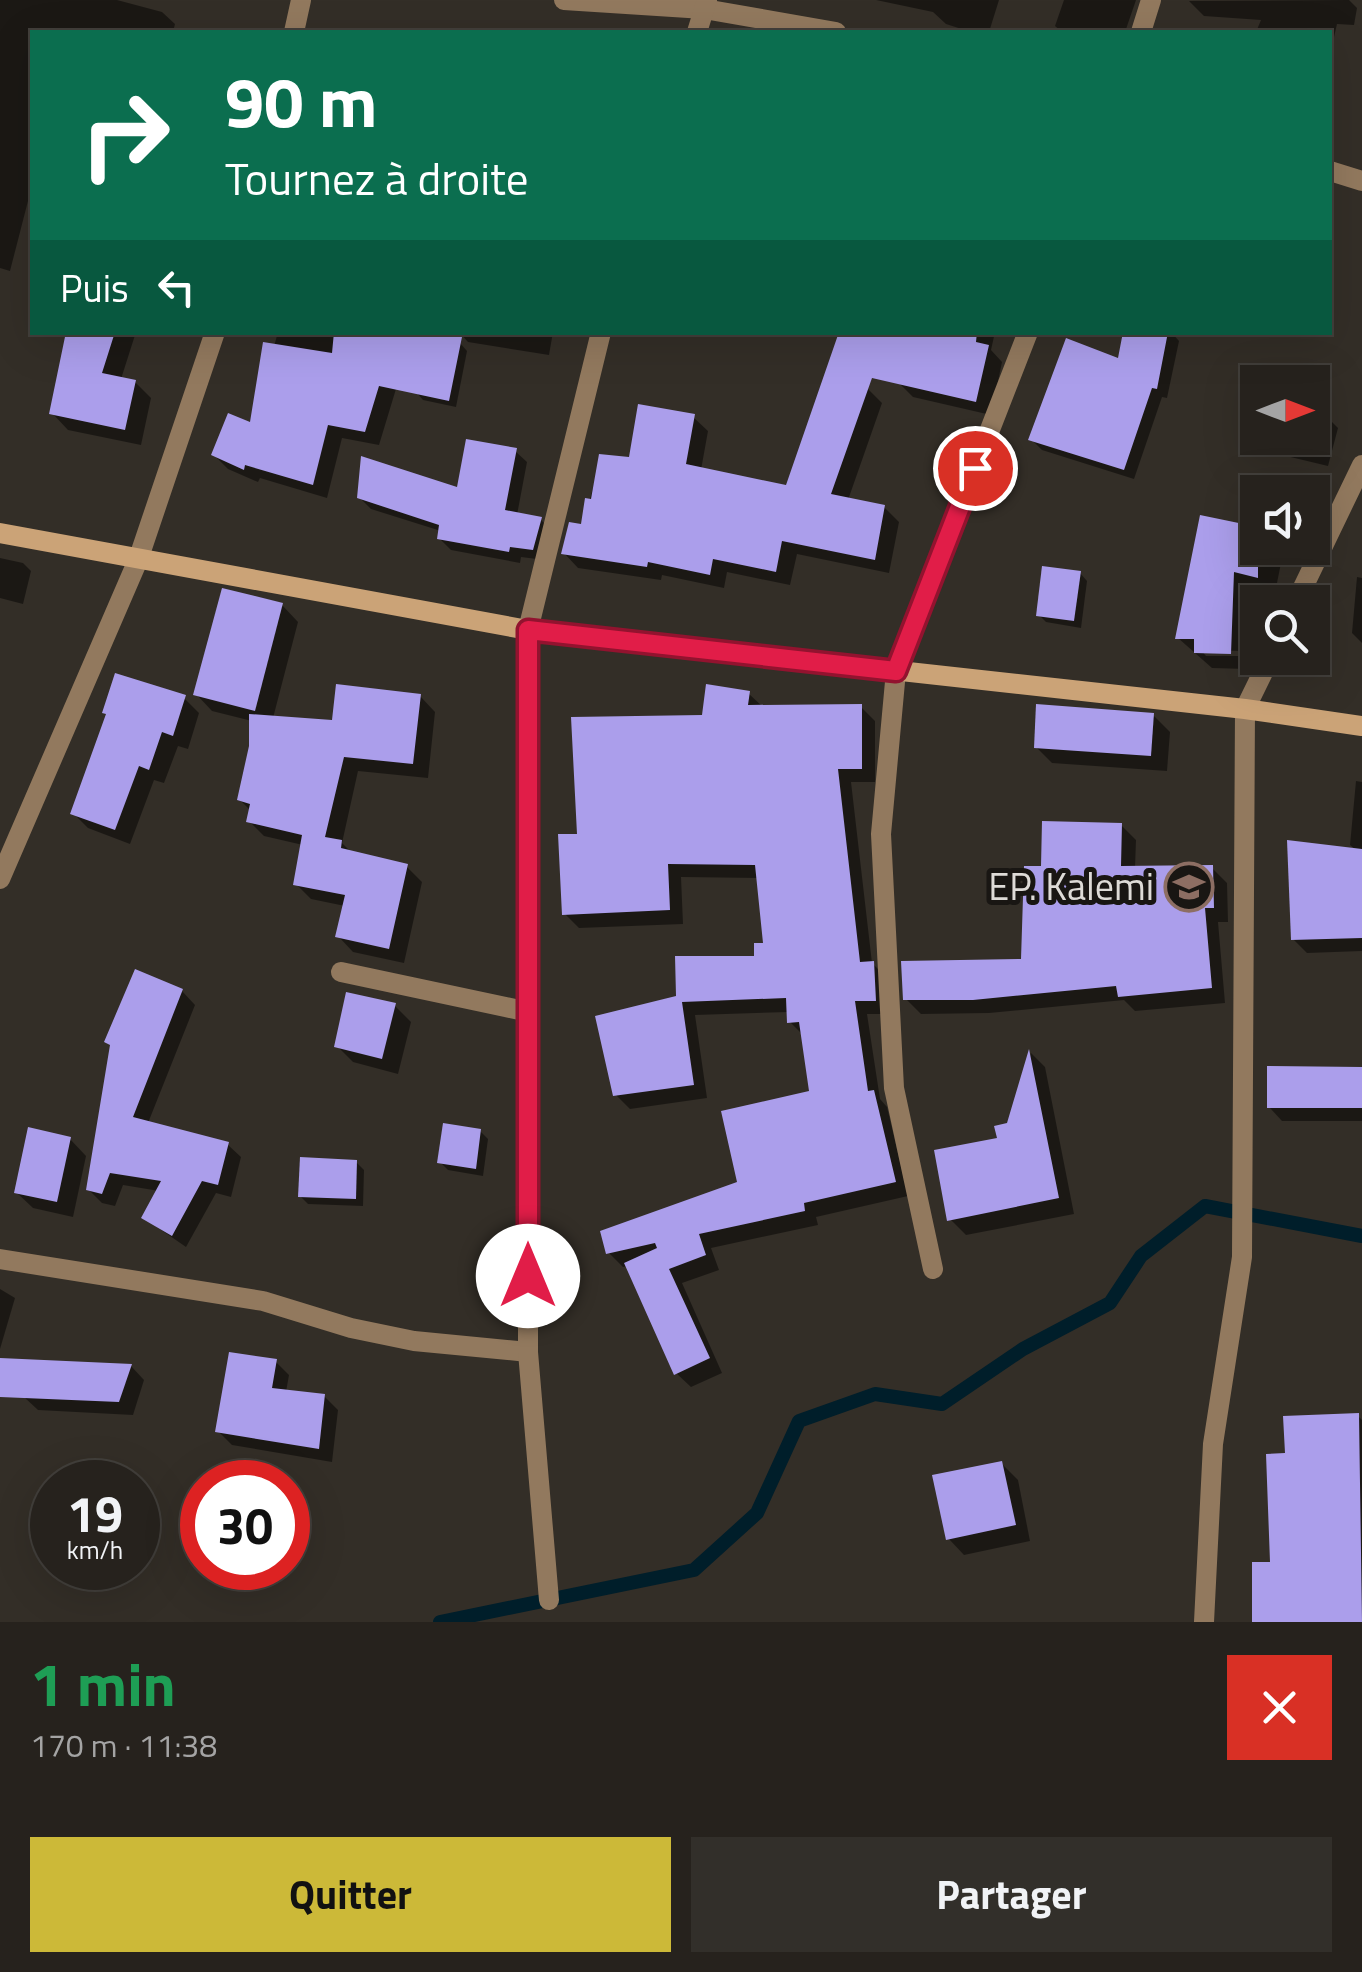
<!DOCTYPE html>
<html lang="fr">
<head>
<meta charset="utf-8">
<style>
  :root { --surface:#26221d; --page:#322f2a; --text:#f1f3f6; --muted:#a4a4a4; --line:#423f3b; --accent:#ccb938 }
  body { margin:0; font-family:"Titillium Web",sans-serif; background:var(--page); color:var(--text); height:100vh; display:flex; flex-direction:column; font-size:38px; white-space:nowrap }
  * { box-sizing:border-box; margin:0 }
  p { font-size:32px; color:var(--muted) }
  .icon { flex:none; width:55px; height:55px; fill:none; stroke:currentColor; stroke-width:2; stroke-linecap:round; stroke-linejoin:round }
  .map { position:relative; height:1622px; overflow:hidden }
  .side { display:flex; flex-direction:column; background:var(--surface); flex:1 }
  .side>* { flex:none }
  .top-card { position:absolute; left:30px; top:30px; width:1302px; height:305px; border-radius:0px; box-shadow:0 10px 40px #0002,0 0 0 2px var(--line); background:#0b6e4f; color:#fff; overflow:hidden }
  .needle { width:65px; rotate:90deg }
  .tools { position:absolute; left:1240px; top:365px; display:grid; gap:20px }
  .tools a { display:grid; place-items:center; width:90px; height:90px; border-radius:0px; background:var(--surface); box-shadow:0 10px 40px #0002,0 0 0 2px var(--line); font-size:50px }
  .speed { position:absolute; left:30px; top:1460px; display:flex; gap:20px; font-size:50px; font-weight:700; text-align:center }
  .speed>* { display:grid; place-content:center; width:130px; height:130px; border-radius:50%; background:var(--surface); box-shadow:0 10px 40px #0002,0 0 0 2px var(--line); line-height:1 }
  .speed small { font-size:25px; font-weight:400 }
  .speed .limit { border:15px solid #d22; background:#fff; color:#111 }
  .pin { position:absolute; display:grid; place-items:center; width:85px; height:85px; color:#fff; margin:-42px; border:5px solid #fff; border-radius:50%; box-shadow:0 2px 10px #0007 }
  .me { position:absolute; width:110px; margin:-55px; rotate:0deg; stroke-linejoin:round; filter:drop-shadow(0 0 8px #0008) }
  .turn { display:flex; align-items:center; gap:35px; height:210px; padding:0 30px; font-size:45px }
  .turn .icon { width:130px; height:130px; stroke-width:2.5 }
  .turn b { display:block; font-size:70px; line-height:85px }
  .then { display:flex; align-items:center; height:95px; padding:0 30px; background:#0003; gap:20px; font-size:38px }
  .round { display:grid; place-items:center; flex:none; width:105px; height:105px; border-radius:0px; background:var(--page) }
  .overview { display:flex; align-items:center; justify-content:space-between; height:170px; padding:0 30px }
  h1 { font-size:60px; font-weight:700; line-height:75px; color:#1e9e55 }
  .action { display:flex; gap:20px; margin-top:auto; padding:20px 30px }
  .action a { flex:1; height:115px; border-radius:0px; background:var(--accent); color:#111; font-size:40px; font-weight:700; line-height:115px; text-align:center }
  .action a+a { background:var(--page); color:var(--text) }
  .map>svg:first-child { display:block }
  .shadow { fill:#0007; fill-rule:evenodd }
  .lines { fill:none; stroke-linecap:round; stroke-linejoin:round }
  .stream { stroke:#001e2a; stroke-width:14 }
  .building { fill:#ab9eeb }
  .street { stroke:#92795e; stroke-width:20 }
  .secondary { stroke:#cba377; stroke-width:20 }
  .route-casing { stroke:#92132f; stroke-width:25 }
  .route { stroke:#e11d48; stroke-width:18 }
  .labels { text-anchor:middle; stroke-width:10; stroke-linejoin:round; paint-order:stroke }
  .poi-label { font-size:38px; fill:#dedbd7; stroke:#191613; text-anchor:end }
</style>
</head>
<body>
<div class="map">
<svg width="1362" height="1622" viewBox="0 0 1362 1622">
  <rect width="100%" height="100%" fill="#332e27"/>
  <!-- shadow -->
  <g class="shadow">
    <polygon points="0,0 117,0 162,12 175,24 173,32 32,32 32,203 28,201 10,271 0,268"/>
    <polygon points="876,0 999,0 989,32 971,32 946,24 933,12"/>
    <polygon points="1064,0 1136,0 1125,32 1062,32 1055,26"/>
    <polygon points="1349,0 1357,8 1354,25 1337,24 1330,55 1330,32 1256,32 1261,20 1204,16 1189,1"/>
    <polygon points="73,332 136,332 121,379 135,382 151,398 141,445 68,430 52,413"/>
    <polygon points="278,332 342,332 399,379 379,445 342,438 327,498 260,478 258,482 228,469 214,455 252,426"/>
    <polygon points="459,332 553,332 549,355 468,342"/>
    <polygon points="910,332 995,332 991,350 1002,362 991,415 913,397 898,382"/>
    <polygon points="1126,332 1171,332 1179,341 1167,398 1162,397 1134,479 1042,450 1031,439 1120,361"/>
    <polygon points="460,343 467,351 456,407 423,400 416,392"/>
    <polygon points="868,389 882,403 848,500 884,507 899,522 889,573 797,554 790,585 727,572 724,588 662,575 661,580 578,568 564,553 583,527 601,456 631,459 693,417 708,431 701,470 788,488"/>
    <polygon points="1312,416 1330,420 1338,428 1328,466 1278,454 1270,446 1272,438 1312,438"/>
    <polygon points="515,451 527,462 517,515 540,519 552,531 545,560 521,557 520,563 451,550 439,538 441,531 371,509 359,497 459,490"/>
    <path d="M1202,518L1258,548H1284L1275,593L1250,587L1247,669L1212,668L1178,638ZM1201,650L1244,651V656H1206Z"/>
    <polygon points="0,558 23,563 31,571 23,604 0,598"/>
    <polygon points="1080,573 1087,581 1081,628 1046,622 1039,615"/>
    <polygon points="1357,577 1362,578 1362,643 1352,633"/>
    <polygon points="282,605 298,622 273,718 334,723 420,696 435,712 428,778 358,771 342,843 353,854 407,867 422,882 404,963 353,952 338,936 345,906 311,899 296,884 303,845 264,836 249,821 251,811 240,800 252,747 252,721 212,711 196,694"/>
    <polygon points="748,693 763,707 861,707 875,721 875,782 851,782 872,963 887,978 889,1014 867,1014 880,1099 887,1107 908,1196 816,1217 818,1225 711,1248 719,1270 682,1283 722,1373 691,1387 676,1373 628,1266 623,1267 609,1253 740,1183 812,1093 804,1036 790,1022 789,1012 695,1015 707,1098 630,1109 616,1095 678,998 757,959 766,945 759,878 681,877 683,924 579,928 565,914 580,836 705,718"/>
    <polygon points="184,698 199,713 188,749 178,746 164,783 154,780 130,844 88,828 73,813"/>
    <polygon points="1153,715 1170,732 1167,771 1052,763 1036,747"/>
    <polygon points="1356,781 1362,782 1362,951 1307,953 1293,939 1356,850 1350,845"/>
    <polygon points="1121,825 1136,840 1135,868 1212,868 1227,883 1228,922 1218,922 1225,1003 1135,1011 1124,1000 989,1013 921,1014 906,999 1024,962 1044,869"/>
    <polygon points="182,991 195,1005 148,1123 227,1144 241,1157 231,1197 216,1193 186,1247 144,1218 159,1191 123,1185 115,1206 102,1203 88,1189"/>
    <polygon points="395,1006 411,1022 398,1074 353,1062 337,1046"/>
    <polygon points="1031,1053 1045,1067 1074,1214 966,1235 950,1219 1009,1126"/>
    <polygon points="1362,1069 1362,1121 1282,1121 1269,1107"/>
    <polygon points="480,1131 488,1139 483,1176 448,1170 440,1162"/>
    <polygon points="70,1139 86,1156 73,1217 33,1208 16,1192"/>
    <polygon points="356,1162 364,1170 363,1206 308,1204 300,1196"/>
    <polygon points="0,1289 15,1298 0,1349"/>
    <polygon points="275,1361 289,1375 286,1392 324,1396 338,1410 332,1462 232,1445 218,1431"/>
    <polygon points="131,1366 144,1380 133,1415 38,1410 24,1397"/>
    <polygon points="1358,1416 1362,1420 1362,1622 1255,1622 1272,1564 1287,1455"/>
    <polygon points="1001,1463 1018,1480 1030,1541 964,1555 948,1538"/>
  </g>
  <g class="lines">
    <!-- stream -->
    <polyline class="stream" points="440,1622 694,1570 757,1513 799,1421 875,1394 942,1404 1023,1349 1110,1303 1141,1256 1205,1206 1362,1236"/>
  </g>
  <!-- building -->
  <g class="building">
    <polygon points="66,332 115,332 102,373 136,380 125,430 49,414"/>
    <polygon points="334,332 463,332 449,401 379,386 365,432 328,425 313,485 245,465 244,470 211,455 228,413 250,422 263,342 332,353"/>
    <polygon points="839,332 977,332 976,342 989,345 976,402 872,378 831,494 885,505 875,560 782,541 776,572 713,559 710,575 648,562 647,567 561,554 569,522 581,524 585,498 591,499 599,454 629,457 638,404 695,414 686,464 786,485"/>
    <polygon points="1123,332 1168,332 1157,389 1152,388 1124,470 1028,440 1066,338 1118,358"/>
    <polygon points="466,439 517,448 505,510 542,517 533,550 510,547 509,552 437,539 439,525 357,498 361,456 457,487"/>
    <polygon points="1200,515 1258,527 1258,578 1234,572 1231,654 1194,653 1194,639 1175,639"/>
    <polygon points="1042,566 1081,571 1074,621 1036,616"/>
    <polygon points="222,588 283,603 255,711 193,695"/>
    <polygon points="115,673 186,695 173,736 162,732 149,770 139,766 115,830 70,814 106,714 102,713"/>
    <polygon points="336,684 421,694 413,764 344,757 325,837 342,840 341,848 408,864 389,949 335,937 345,895 293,885 302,835 246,822 250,804 237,800 249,746 249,714 332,720"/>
    <polygon points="706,684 750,691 748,705 862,704 862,769 838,769 860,962 874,961 876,1001 855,1001 868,1091 874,1090 896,1182 804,1203 805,1211 699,1234 706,1255 669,1269 710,1358 674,1375 624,1263 657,1248 655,1243 606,1254 600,1231 737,1182 721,1111 809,1091 799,1022 787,1023 786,998 682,1002 694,1085 613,1096 595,1016 676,996 675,956 754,956 754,943 763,943 755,865 668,864 670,910 562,915 558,834 577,834 571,717 702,715"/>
    <polygon points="1036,704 1154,713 1151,756 1034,748"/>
    <polygon points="1042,821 1122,823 1121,866 1213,865 1214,908 1205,908 1212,988 1118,997 1116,986 973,1000 903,1000 901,961 1021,959 1024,866 1041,866"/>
    <polygon points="1287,840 1362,849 1362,938 1291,940"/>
    <polygon points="135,969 183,989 133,1117 229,1142 218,1185 202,1181 172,1236 141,1218 161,1181 110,1173 102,1194 86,1190 110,1045 104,1042"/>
    <polygon points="346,992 396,1003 382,1059 334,1047"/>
    <polygon points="1029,1049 1059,1198 947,1221 934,1150 997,1138 994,1126 1007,1123"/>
    <polygon points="1267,1066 1362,1067 1362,1108 1267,1108"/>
    <polygon points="443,1123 481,1129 476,1169 437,1163"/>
    <polygon points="28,1127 71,1137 57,1202 14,1193"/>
    <polygon points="300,1157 357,1160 356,1199 298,1197"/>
    <polygon points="229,1352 277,1359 272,1388 325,1394 319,1449 215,1432"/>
    <polygon points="0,1358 132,1364 119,1402 0,1397"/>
    <polygon points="1359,1413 1362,1622 1252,1622 1252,1562 1270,1562 1266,1454 1285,1453 1283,1416"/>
    <polygon points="1002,1461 1016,1525 946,1540 932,1475"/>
  </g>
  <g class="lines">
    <!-- street -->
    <g class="street">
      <polyline points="564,0 704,9 836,32"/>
      <polyline points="294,32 301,0"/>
      <polyline points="697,32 707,0"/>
      <polyline points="1141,32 1151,0"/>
      <polyline points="1330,171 1362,181"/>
      <polyline points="1296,602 1362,465"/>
      <polyline points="0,879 138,560 215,332"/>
      <polyline points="341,972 529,1012"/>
      <polyline points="0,1259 263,1301 351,1328 414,1341 528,1352"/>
      <polyline points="933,1269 894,1088 881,834 896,671 1028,332"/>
      <polyline points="549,1600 528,1352 528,630 601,332"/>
      <polyline points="1204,1622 1213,1444 1242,1257 1245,709 1270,658"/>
    </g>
    <!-- secondary -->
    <polyline class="secondary" points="0,533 528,630 1245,709 1362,726"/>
  </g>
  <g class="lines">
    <!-- route casing -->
    <g class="route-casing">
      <polyline id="route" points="528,1276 528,630 896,671 975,468"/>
    </g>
    <!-- route -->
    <use href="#route" class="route"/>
  </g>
  <!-- icons -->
  <defs>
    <g id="school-ring" transform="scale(2.5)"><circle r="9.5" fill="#191613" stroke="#8d6e63" stroke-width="1.5"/><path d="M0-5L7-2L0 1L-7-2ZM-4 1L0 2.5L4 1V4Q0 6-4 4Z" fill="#8d6e63"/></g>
  </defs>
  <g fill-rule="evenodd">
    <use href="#school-ring" x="1189" y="887"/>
  </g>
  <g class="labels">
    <!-- poi labels -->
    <g class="poi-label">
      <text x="1154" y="900">EP. Kalemi</text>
    </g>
  </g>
</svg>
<div class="tools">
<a><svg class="needle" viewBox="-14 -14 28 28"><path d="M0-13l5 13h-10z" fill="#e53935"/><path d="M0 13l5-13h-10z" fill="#a4a4a4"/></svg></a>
<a><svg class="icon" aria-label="sound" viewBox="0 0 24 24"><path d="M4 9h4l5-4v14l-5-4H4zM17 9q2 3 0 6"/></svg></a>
<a><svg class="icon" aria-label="search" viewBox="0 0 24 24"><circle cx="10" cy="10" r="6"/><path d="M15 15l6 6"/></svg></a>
</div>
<div class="speed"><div>19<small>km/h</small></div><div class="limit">30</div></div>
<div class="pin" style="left:975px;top:468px;background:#d93025"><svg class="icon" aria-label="arrive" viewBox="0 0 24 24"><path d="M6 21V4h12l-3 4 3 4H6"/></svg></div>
<svg class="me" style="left:528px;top:1276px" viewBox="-20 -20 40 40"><circle r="19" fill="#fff"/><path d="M0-13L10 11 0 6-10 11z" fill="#e11d48"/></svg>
<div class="top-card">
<div class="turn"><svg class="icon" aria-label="right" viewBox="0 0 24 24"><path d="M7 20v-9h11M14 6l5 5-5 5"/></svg><div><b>90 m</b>Tournez à droite</div></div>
<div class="then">Puis<svg class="icon" aria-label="left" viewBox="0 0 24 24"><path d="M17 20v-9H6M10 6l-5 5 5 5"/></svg></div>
</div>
</div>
<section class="side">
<div class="overview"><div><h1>1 min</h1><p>170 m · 11:38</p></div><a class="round" style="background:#d93025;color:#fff"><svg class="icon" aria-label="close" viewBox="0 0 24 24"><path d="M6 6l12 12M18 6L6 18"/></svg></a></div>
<div class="action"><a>Quitter</a><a>Partager</a></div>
</section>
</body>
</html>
